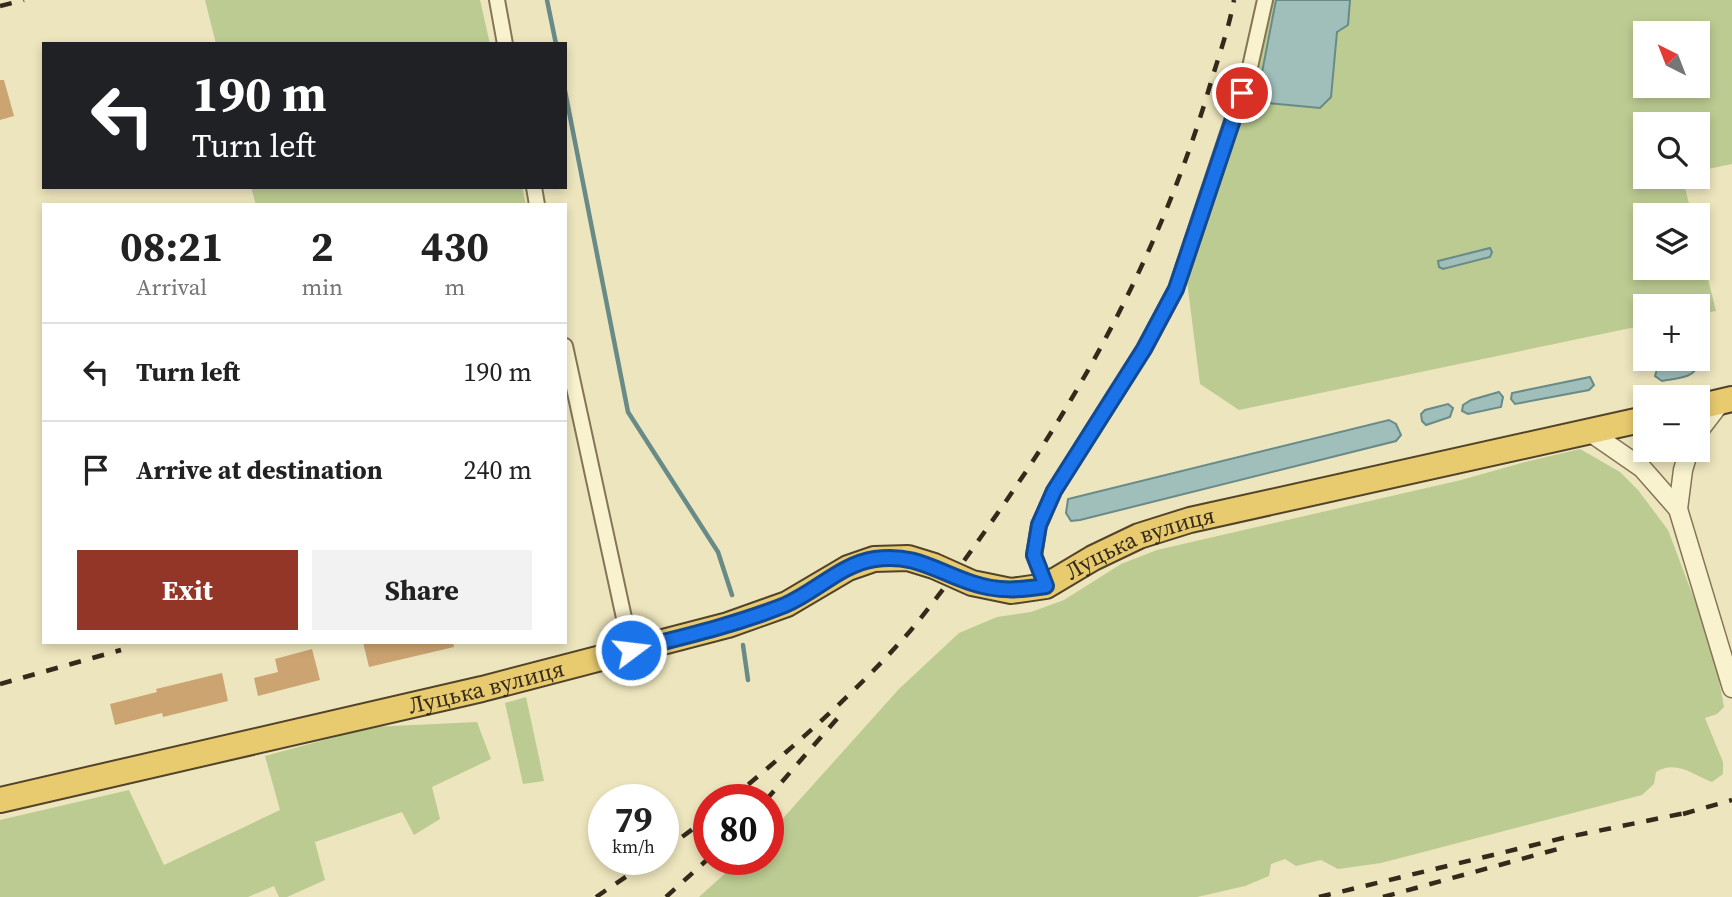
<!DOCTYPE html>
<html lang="en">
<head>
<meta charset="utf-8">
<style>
  :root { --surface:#fff; --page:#f2f2f2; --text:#222; --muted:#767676; --line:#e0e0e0; --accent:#933527 }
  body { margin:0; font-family:"Source Serif 4",serif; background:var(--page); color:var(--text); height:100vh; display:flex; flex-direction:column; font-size:26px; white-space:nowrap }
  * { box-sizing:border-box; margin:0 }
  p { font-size:23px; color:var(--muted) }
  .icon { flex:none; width:38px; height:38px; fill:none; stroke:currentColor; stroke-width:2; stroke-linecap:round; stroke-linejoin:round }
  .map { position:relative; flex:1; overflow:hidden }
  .panel { position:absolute; left:42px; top:203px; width:525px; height:441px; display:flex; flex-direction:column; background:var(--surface); border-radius:0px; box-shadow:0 4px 10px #0003 }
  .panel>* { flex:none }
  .hud { position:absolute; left:42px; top:42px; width:525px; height:147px; border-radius:0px; box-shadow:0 4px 10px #0003; background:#202124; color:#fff; overflow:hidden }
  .needle { width:46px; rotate:318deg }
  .buttons { position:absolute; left:1633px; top:21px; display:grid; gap:14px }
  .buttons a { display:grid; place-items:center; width:77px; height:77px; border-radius:0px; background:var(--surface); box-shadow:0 4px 10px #0003; font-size:35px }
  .speed { position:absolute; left:588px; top:784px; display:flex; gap:14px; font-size:35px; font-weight:700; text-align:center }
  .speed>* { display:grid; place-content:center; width:91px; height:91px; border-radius:50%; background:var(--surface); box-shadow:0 4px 10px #0003; line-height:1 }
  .speed small { font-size:18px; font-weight:400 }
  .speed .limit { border:10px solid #d22; background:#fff; color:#111 }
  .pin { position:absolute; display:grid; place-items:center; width:60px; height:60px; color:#fff; margin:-30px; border:4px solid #fff; border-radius:50%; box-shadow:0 2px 7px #0007 }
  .me { position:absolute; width:77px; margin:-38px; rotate:75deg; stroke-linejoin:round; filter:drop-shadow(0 0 5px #0008) }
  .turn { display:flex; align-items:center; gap:24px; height:147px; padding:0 35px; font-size:32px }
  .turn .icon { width:91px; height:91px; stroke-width:2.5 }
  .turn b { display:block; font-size:49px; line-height:60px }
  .eta { display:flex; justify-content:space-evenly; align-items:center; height:119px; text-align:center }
  .eta b { font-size:42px; font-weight:700; line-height:49px }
  .action { display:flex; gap:14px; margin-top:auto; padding:14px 35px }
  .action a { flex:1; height:80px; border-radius:0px; background:var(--accent); color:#fff; font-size:28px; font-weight:700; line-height:80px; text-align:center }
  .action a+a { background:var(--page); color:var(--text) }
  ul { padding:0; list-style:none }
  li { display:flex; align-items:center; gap:21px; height:98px; padding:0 35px; border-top:2px solid var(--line) }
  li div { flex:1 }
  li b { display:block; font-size:26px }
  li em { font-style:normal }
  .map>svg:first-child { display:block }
  .green { fill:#bccb91; fill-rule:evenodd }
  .water { fill:#a0beba; stroke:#688b88; stroke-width:2 }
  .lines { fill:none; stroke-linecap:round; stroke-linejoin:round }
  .stream { stroke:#688b88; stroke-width:4.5 }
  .building { fill:#cca472 }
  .minor-casing { stroke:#857556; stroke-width:18 }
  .tertiary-casing { stroke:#857556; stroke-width:21 }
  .trunk-casing { stroke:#52432b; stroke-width:28 }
  .minor { stroke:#f8f2cf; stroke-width:14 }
  .tertiary { stroke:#f8f2cf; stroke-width:18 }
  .trunk { stroke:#e8ca6f; stroke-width:24 }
  .rail { stroke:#342a1b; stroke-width:4.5; stroke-dasharray:12 12; stroke-linecap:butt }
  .route-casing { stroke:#114b97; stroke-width:18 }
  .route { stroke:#1a73e8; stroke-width:12 }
  .labels { text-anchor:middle; stroke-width:7; stroke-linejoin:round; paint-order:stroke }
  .street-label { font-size:23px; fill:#342a1b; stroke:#f5efcc }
</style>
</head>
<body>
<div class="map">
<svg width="1732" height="897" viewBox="0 0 1732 897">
  <rect width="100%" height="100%" fill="#ede5bd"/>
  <!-- green -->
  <g class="green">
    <polygon points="205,0 480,0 490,44 216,44"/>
    <path d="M1267,0H1732V164L1698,171V124H1645V177H1682L1692,215H1645V268H1698V238L1716,311L1698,314V306H1645V325L1239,410L1200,384L1187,281L1249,92ZM1645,33H1698V86H1645Z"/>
    <polygon points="251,187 522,187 526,205 256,205"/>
    <path d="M1580,449L1620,472L1638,490L1668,530L1696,604L1718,675L1724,707L1717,714L1705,718L1723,762V774L1712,782C1691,774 1677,760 1656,772L1654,784L1642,795L1381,863L1338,869L1321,860L1296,866L1285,859L1271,864L1269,876L1245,886L1197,897H699L741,859H768V835L899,689L959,633L997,617L1031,612L1064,600L1121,564L1157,550L1461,480L1525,462Z"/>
    <polygon points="526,697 544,781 523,784 505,703"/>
    <polygon points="477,722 491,759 432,787 440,819 414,835 402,812 315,842 325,880 287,897 279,897 274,886 248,897 0,897 0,820 129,790 164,865 280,810 265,756 372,727"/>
  </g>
  <!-- water -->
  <g class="water">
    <polygon points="1276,0 1350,0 1348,25 1337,32 1331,97 1320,108 1267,103 1258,93"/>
    <polygon points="1490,248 1492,252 1490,257 1443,269 1439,267 1438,261"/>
    <path d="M1693,359L1698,364C1695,379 1675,378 1662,381L1655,376L1657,369Z"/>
    <polygon points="1590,377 1594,385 1589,390 1515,404 1511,399 1512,393"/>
    <polygon points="1499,392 1503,397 1501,407 1468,414 1462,411 1463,405 1471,400"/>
    <polygon points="1448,404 1453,408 1450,417 1426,425 1422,421 1421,414 1425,410"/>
    <polygon points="1389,420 1396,424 1401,435 1396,441 1080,520 1071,521 1066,513 1068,499"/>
  </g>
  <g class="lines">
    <!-- stream -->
    <g class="stream">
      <polyline points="547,0 556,44"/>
      <polyline points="565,91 628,412 718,552 732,595"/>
      <polyline points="743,645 748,680"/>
    </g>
  </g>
  <!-- building -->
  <g class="building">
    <polygon points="0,80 4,80 14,116 0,120"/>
    <polygon points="363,642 453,642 454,647 369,667"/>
    <polygon points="312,649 320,680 258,696 254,678 278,672 275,659"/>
    <polygon points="222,673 228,701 163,717 162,713 115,725 110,704 157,692 156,689"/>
  </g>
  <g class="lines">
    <!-- minor casing -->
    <g class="minor-casing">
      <g id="minor">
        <polyline points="497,0 505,44"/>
        <polyline points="534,187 537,205"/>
        <polyline points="565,346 631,650"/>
        <polyline points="1046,586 1034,555 1039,525 1054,491 1144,349 1176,289 1250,67 1265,0"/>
      </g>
    </g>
    <!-- tertiary casing -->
    <g class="tertiary-casing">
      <g id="tertiary">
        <polyline points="1587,430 1642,468 1678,509 1732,688"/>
        <polyline points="1698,432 1721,402"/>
        <polyline points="1678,509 1683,470 1689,450"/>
      </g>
    </g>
    <!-- trunk casing -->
    <g class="trunk-casing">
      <g id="trunk">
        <polyline points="1698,407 1732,399"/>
        <path id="s1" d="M0,800L482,689L728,625L787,604L848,568L874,559L908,558L934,566L972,583L1011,591L1046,586L1093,558L1139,536L1190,520L1645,419"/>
      </g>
    </g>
    <!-- minor -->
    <use href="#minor" class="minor"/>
    <!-- tertiary -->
    <use href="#tertiary" class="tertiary"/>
    <!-- trunk -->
    <use href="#trunk" class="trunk"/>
    <!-- rail -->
    <g class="rail">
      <polyline points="0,6 24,0"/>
      <polyline points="0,684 121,650"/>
      <path d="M730,800C793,747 857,692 911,630C939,596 965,560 990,524C1086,389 1165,241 1211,82C1219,55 1229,28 1234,0"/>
      <polyline points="766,800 842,713"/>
      <polyline points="1683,814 1732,800"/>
      <polyline points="663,851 709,817"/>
      <polyline points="596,897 652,859"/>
      <polyline points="666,897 709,858"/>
      <polyline points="1319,897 1563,838 1690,812"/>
      <polyline points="1383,897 1565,847"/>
    </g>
  </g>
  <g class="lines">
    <!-- route casing -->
    <g class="route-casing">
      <path id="route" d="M631,650C683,637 735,625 785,605C816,592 841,564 875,559C915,553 937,572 972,583C999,592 1019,590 1046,586L1034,555L1039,525L1054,491L1144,349L1176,289L1242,93"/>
    </g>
    <!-- route -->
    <use href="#route" class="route"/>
  </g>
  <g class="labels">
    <!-- street labels -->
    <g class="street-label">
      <text dy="8" stroke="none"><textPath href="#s1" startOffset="1192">Луцька вулиця</textPath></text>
      <text dy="8" stroke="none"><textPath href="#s1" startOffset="499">Луцька вулиця</textPath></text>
    </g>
  </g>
</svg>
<div class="buttons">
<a><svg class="needle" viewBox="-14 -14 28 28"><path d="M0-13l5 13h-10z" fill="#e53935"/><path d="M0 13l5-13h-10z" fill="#767676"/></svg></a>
<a><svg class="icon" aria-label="search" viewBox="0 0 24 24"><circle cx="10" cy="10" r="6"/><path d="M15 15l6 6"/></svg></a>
<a><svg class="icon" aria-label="layers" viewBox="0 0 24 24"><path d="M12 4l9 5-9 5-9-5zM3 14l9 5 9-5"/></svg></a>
<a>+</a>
<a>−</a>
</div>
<div class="speed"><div>79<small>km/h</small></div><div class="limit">80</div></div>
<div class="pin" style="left:1242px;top:93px;background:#d93025"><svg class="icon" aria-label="arrive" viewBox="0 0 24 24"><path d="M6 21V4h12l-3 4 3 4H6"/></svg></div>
<svg class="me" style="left:631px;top:650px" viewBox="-20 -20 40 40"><circle r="17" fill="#1a73e8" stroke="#fff" stroke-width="3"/><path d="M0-11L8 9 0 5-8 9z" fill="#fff"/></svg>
<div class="hud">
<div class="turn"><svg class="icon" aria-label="left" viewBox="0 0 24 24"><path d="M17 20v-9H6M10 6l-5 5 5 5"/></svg><div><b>190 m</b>Turn left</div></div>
</div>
<section class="panel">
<div class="eta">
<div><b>08:21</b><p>Arrival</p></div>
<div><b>2</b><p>min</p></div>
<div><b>430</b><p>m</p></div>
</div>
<ul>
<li><svg class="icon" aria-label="left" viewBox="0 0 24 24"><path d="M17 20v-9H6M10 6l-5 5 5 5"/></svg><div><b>Turn left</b></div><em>190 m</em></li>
<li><svg class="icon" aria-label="arrive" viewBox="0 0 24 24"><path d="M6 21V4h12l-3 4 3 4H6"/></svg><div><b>Arrive at destination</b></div><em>240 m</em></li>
</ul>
<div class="action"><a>Exit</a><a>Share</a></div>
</section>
</div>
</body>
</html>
